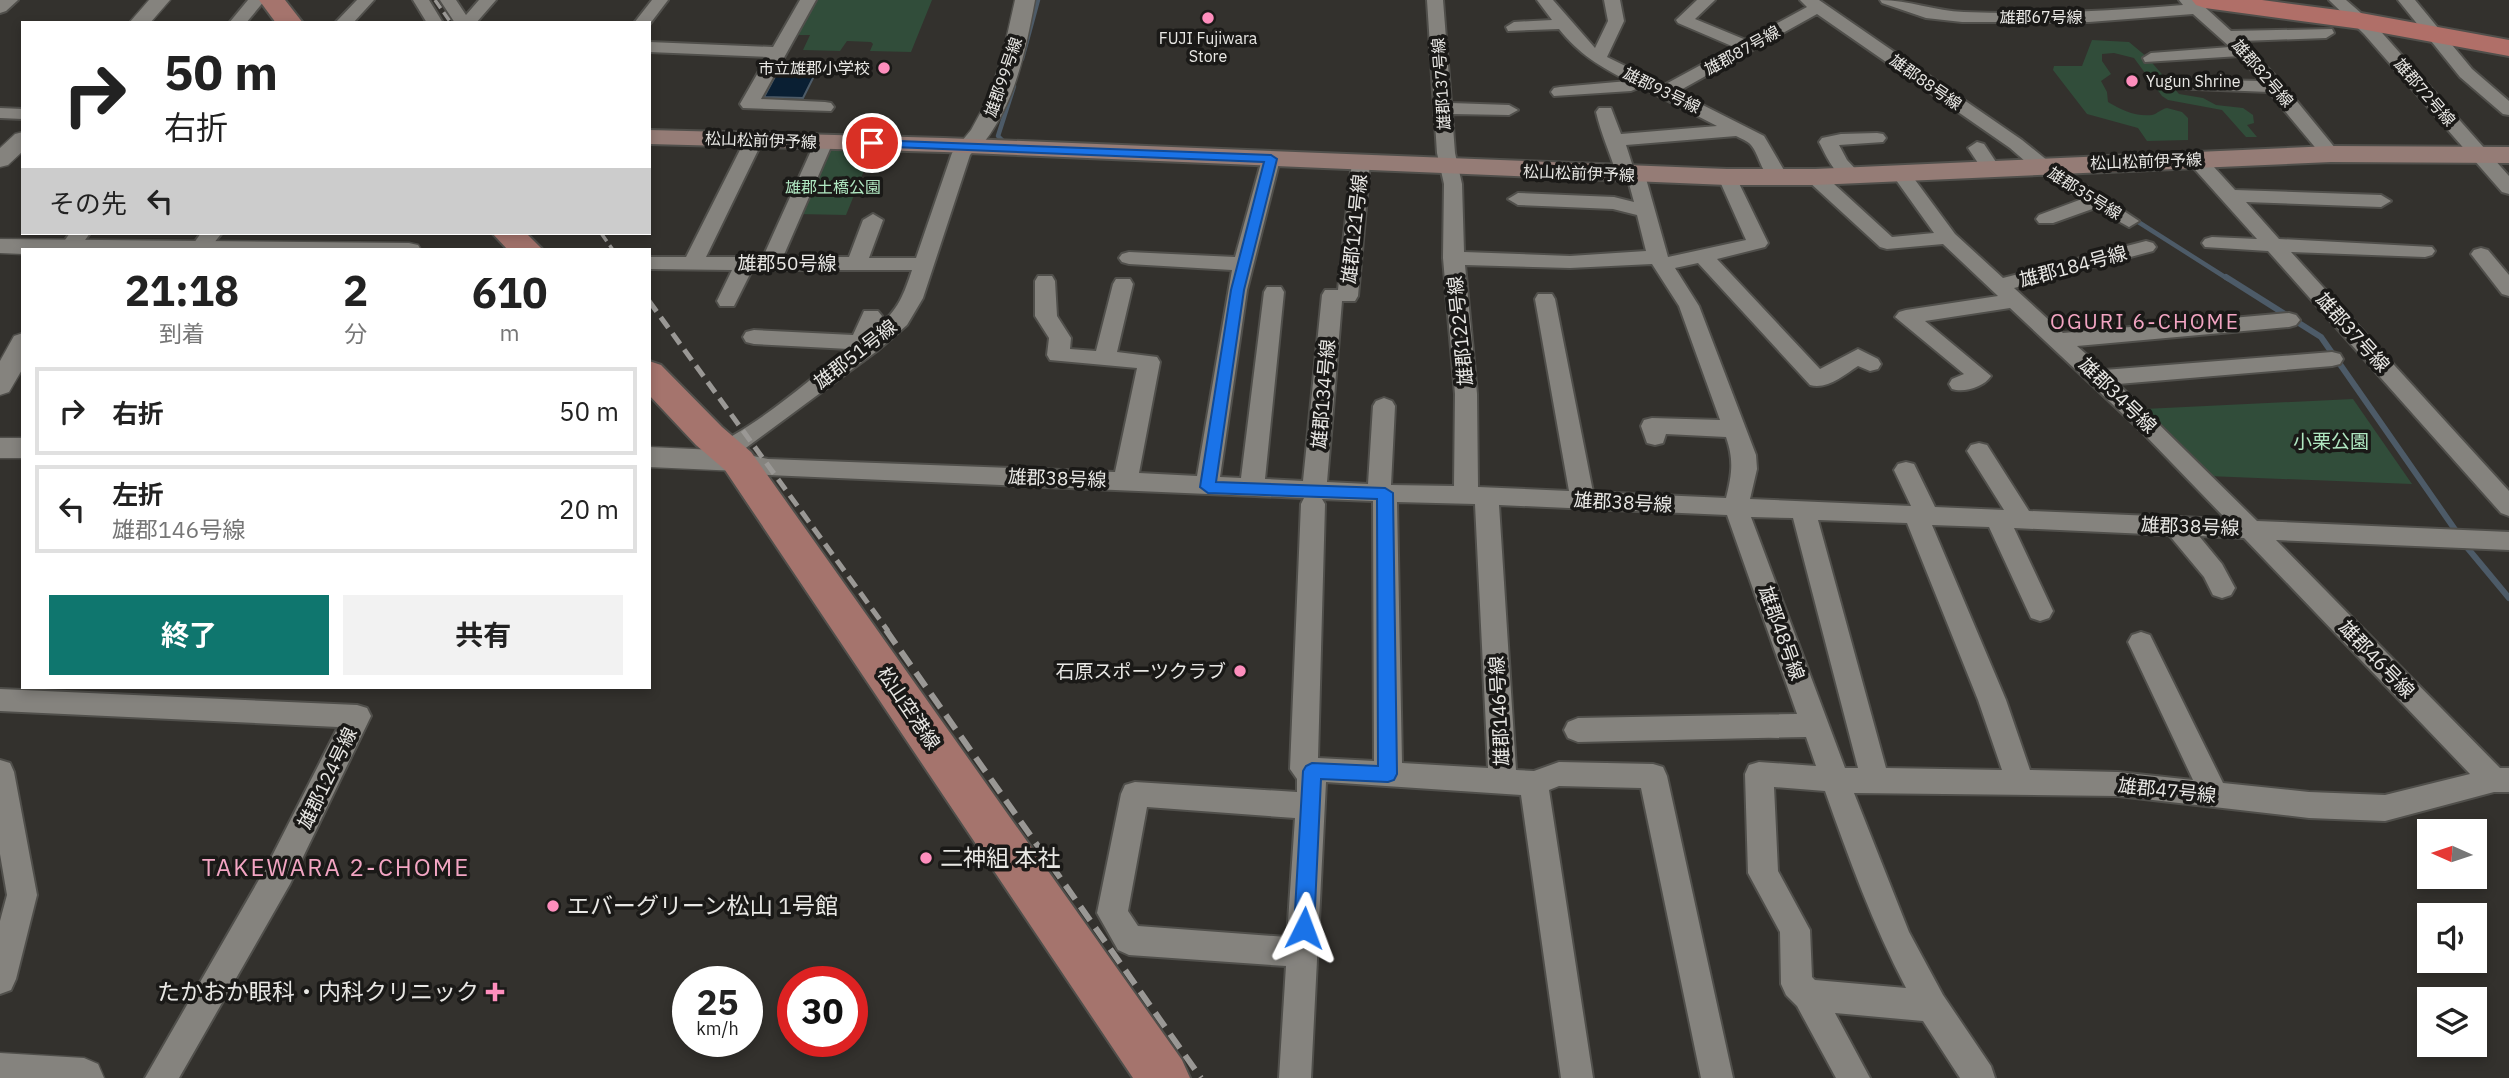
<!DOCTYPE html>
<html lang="ja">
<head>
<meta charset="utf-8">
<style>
  :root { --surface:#fff; --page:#f2f2f2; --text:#222; --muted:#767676; --line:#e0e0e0; --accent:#0f766e }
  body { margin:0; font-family:"IBM Plex Sans","Noto Sans JP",sans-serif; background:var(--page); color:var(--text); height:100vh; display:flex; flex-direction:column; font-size:26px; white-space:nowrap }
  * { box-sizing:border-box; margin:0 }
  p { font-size:23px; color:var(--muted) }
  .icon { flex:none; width:38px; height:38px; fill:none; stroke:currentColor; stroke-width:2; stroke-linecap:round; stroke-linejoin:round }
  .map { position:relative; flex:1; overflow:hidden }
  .drawer { position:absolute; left:21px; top:248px; width:630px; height:441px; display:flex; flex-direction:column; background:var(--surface); border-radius:0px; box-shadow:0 4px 10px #0003 }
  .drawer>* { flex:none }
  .guide { position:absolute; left:21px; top:21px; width:630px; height:214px; border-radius:0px; box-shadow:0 4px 10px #0003; background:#fff; color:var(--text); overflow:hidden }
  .needle { width:46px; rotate:273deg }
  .tools { position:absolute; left:2417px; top:819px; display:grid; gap:14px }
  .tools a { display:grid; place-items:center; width:70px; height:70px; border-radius:0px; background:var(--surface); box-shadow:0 4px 10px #0003; font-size:35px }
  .speed { position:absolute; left:672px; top:966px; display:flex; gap:14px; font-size:35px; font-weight:700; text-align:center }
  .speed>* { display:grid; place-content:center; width:91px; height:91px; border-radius:50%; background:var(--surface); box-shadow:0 4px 10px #0003; line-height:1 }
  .speed small { font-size:18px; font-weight:400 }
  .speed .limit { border:10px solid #d22; background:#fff; color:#111 }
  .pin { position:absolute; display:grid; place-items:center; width:60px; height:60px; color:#fff; margin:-30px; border:4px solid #fff; border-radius:50%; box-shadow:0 2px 7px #0007 }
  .me { position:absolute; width:77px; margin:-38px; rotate:3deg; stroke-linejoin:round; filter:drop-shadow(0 0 5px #0008) }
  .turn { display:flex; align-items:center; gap:24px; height:147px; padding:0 28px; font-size:32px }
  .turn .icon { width:91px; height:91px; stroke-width:2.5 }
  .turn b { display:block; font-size:49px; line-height:60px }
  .then { display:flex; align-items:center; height:66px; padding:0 28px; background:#0003; gap:14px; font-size:26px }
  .eta { display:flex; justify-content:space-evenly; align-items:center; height:119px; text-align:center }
  .eta b { font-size:42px; font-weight:700; line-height:49px }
  .action { display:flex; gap:14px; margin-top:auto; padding:14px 28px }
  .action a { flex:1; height:80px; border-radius:0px; background:var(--accent); color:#fff; font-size:28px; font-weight:700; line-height:80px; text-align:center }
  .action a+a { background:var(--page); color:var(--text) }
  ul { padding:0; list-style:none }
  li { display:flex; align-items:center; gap:21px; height:88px; margin:0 14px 10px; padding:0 14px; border:4px solid var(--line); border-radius:0px }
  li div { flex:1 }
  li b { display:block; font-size:26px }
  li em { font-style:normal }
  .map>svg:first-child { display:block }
  .green { fill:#314d3a }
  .water { fill:#0a1f33; stroke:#4d5b68; stroke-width:2 }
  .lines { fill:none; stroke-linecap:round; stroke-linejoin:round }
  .stream-far1 { stroke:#4d5b68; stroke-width:4.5 }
  .stream { stroke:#4d5b68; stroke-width:6 }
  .minor-casing { stroke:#504f4b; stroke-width:4 }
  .tertiary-casing { stroke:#504f4b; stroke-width:3 }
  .secondary-casing { stroke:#504f4b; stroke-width:4 }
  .primary-casing { stroke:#504f4b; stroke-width:4 }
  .trunk-casing { stroke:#504f4b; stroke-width:4 }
  .minor { fill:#85837e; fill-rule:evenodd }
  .tertiary { fill:#85837e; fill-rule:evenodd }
  .secondary { fill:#957c76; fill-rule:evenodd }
  .primary { fill:#a5746d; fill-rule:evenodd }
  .trunk { fill:#b06f68; fill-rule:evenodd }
  .rail-far2 { stroke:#9a9895; stroke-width:3.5; stroke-dasharray:10 5; stroke-linecap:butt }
  .rail-far1 { stroke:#9a9895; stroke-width:5; stroke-dasharray:13 7; stroke-linecap:butt }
  .rail { stroke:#9a9895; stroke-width:6; stroke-dasharray:17 9; stroke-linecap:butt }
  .route { fill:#1a73e8; stroke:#114b97; stroke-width:2 }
  .poi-dot { fill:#fe8ebd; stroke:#1a1917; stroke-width:2.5 }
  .labels { text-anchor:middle; stroke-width:7; stroke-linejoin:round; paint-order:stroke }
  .far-street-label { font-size:16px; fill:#e8e7e4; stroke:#1a1917 }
  .far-poi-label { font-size:16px; fill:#e8e7e4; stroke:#1a1917 }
  .far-park-label { font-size:16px; fill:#b0e7c1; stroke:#1a1917 }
  .street-label { font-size:19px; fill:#e8e7e4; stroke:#1a1917 }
  .park-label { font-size:19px; fill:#b0e7c1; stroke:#1a1917 }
  .poi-label { font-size:19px; fill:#e8e7e4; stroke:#1a1917; text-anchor:end }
  .neighbourhood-label { font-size:21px; letter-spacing:2px; fill:#f3a5c3; stroke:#1a1917 }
  .near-poi-label { font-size:23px; fill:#e8e7e4; stroke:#1a1917; text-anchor:start }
  .near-neighbourhood-label { font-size:24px; letter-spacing:2px; fill:#f3a5c3; stroke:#1a1917 }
</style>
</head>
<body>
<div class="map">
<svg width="2509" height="1078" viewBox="0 0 2509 1078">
  <rect width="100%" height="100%" fill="#33312d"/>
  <!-- green -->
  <g class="green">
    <polygon points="815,0 932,0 911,52 870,51 873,44 871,42 847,41 840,51 803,50 810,35 795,35"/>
    <path d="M2092,40L2129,42L2147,57L2179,94L2203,98L2216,105L2243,108L2253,115L2254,123L2247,125L2257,137H2246L2222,110L2168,100L2162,96L2134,58L2114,53L2102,54V61L2111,74L2101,81L2107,92L2108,102C2121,110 2136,117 2152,115C2157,114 2161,109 2167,108L2182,112L2188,118V140L2147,141L2138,128L2087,114L2053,70L2054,66H2082Z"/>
    <polygon points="831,149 872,151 846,215 797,214 826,151"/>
    <polygon points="2353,399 2412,484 2208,476 2144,409"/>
  </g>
  <!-- water -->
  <polygon class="water" points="779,69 817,70 803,98 764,97"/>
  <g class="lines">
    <!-- stream-far1 -->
    <g class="stream-far1">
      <polyline points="1022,59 1038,0"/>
      <polyline points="1005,143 998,136 1014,86"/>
      <polyline points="2132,218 2228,279"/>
    </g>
    <!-- stream -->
    <g class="stream">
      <polyline points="2226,277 2321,337 2456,531"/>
      <polyline points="2465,545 2509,598"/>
    </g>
    <!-- minor casing -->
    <g class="minor-casing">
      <g id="minor">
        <polygon points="0,0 18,0 6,11 0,13"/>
        <polygon points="248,0 265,0 246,23 229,23"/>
        <polygon points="357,0 374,0 353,23 335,23"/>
        <polygon points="413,0 429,0 443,23 427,23"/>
        <polygon points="440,0 456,0 466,15 479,0 496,0 476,23 455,23"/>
        <polygon points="652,0 668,0 649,25 634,23"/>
        <polygon points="800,0 816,0 761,99 825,102 831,103 834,107 831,111 743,108 740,104 767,57 649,52 649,42 773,47"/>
        <path d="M1427,0H1443L1451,103L1509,105L1518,110L1509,115L1452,114L1455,153L1462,184L1464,252L1570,256L1646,251L1637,215L1613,209L1518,205L1508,199L1518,193L1614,197L1634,202L1628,180L1619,179L1617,175C1610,153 1601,134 1596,112L1599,108H1611L1621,134L1717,126L1641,87L1631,91L1554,96L1551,92L1554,88L1560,87L1628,81C1599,66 1579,54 1559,29L1508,31L1506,27L1514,22L1552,20L1537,0H1553L1595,48L1608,21L1604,0H1620L1624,21L1607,57L1664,85L1734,47L1678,23L1676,20L1697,0H1715L1695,19L1746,40L1807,7L1800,0H1819L2022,140L2048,161L2139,221L2129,227L2095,208L2053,223H2039L2036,219L2039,215L2082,199L2034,169L2010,148L1817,14L1677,92L1764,136L1788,177L1779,183C1761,178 1761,157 1751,145C1748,141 1740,138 1736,136L1626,145L1634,170L1643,171L1645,175L1668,257L1746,240L1718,177L1727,171L1734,173L1768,243L1765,247L1717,259L1820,369L1858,349L1878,359L1881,364L1878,369L1870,371L1858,366C1844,375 1827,390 1810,385L1698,263L1675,268L1699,306L1756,455L1757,469L1750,499L1911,506L1894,470L1898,464L1906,462L1914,464L1935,507L2004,510L1967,451L1971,445L1979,443L1987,445L2029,511L2226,519L2142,432L2010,308L1925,321L1991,376C1984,387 1964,393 1952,389L1949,384L1952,379L1964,374L1895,317L1899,312L1906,310L1998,296L1943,244L1887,249L1880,247L1808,181L1806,177L1808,173H1822L1892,237L1934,233L1891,173L1893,169H1907L1955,234L2003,278L2146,241L2153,243L2156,247L2153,251L2014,288L2063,333L2289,313L2296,315L2300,320L2296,325L2289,327L2077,346L2104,370L2332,352L2340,354L2343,359L2340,364L2332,366L2118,384L2257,521L2509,532V550L2276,540L2500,768H2509V792H2494L2385,821L2309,818L2118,796L1854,793L1909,932L1943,995L1991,1066L1995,1078H1960L1923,1021L1835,1013L1870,1078H1836L1797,1006L1786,995L1781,984L1780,932L1748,873L1745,774L1749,765L1759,762L1816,766L1806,737L1578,742L1568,738L1564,730L1568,722L1578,718L1797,714L1727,515L1499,505L1516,770L1534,771L1559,762L1653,764L1663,767L1667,776L1733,1078H1701L1641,788L1559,786L1549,790L1593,1078H1561L1521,795L1326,782L1311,1078H1279L1286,966L1129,955L1118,950L1097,913L1121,794L1125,785L1135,782L1297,792V779L1290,769L1301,504L1304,498L768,475L730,467L726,461L728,458L709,464L701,462L697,456L701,450C750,434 807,381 849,349L754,344L746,342L743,337L746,332L754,330L853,335L864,311H878L882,316L877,327C898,311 904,294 912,270H752L734,306H720L717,301L732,270L649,269V257H686L745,140L754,135L763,140L706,257H763L815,142L824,137L833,142L783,257H849L863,220L873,214L883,220L869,258H916L952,153L961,143H975L977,147L970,155L923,298L907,325L877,351L739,453L768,459L1115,472L1137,368L1050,360L1047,355L1049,338L1035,316V281L1038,276H1052L1055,281L1057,316L1071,338L1070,349L1096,351L1113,284L1116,279H1130L1133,284L1117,352L1157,357L1160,362L1139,473L1197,476L1232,270L1129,264L1122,262L1119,258L1122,254L1129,252L1235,257L1262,159L1264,155H1278L1280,159L1247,290L1220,477L1241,478L1264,292L1267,287H1281L1284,292L1265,479L1303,481L1322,295L1325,290H1338L1352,162L1361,156L1368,158L1370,162L1358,296L1355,301H1342L1327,482L1368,484L1373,406L1376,401L1384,398L1392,401L1395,406L1391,485L1454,486L1455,394L1443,258L1444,184L1437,153ZM1652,264L1679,306L1720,420L1652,418L1644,420L1641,426L1647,443L1655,445L1663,443L1666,434L1726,437C1734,460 1732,474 1726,498L1593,492L1555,299L1552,294H1538L1535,299L1569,491L1478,487L1477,394L1465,265L1570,268ZM1322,499L1373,501L1374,761L1318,758L1325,504ZM1397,502L1475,504L1488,768L1402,763ZM1751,517L1793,518L1858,768H1845ZM1818,520L1907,523L1978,700L2002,770L1886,768ZM1932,525L1989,527L2031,618L2040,621L2049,618L2053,611L2014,528L2169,535L2204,577L2213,595L2222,598L2231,595L2235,588L2222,564L2199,536L2244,538L2470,774L2385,795L2309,792L2223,783L2150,635L2141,632L2132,635L2128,642L2193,780L2118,772L2030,770L2006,700ZM1774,787L1825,791C1849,859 1873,925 1906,988L1815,980L1812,977L1810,930L1778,871ZM1147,807L1295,818L1287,937L1138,926L1128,911Z"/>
        <path d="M1880,0C1909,0 1935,11 1964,12C2037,15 2110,11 2183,5L2179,0H2197L2231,31L2332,29L2334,33L2326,38L2242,41L2282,83L2340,154L2338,158H2324L2269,92L2171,88L2168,84L2177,79L2260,81L2240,56L2145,62L2143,58L2151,53L2230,47L2193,14L2089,22H1962L1926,18L1882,3Z"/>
        <polygon points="2329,0 2346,0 2376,26 2509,176 2509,194 2502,192 2364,34"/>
        <polygon points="2398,0 2415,0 2472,69 2509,101 2509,115 2503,114 2460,77"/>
        <polygon points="0,108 23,109 23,119 0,118"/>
        <path d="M1877,133L1883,134L1886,138L1883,142L1839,145L1847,160L1861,175L1852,181C1834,176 1827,157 1819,142L1822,138L1841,134Z"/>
        <polygon points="1977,142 1984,144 2000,168 1998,172 1984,172 1968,148"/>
        <polygon points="2196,153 2203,155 2235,190 2381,195 2391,201 2381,207 2246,202 2279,239 2432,247 2435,251 2432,255 2425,257 2291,252 2509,491 2509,516 2501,513 2268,251 2205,247 2202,243 2205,239 2212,237 2257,239 2189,163 2187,159"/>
        <polygon points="70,233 90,233 78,250 62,250 60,247"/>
        <polygon points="201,233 222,233 208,250 189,250"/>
        <polygon points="2481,248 2488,250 2509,275 2509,296 2502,294 2471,254 2474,250"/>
        <polygon points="0,689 357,705 367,708 371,716 290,884 179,1078 145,1078 268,864 338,727 0,711"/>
        <polygon points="0,760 10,763 14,772 37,895 16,979 11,990 0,994 0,921 7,895 0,854"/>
      </g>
    </g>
    <!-- tertiary casing -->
    <g class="tertiary-casing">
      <g id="tertiary">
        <polygon points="149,0 170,0 150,23 129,23"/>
        <path d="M1015,0H1035C1025,54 1014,110 976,152H960L957,147L971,130L988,99L1002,58Z"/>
        <polygon points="23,132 23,151 8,165 0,167 0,148 15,134"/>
        <polygon points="0,239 409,243 418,245 421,250 23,250 23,254 0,253"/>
        <polygon points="23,333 23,368 9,392 0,395 0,361 14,336"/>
        <rect x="0" y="438" width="23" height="20"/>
        <polygon points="649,447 738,451 748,454 752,461 748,468 738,471 649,467"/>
        <polygon points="0,1053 84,1058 98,1064 104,1078 0,1078"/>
      </g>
    </g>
    <!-- secondary casing -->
    <g class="secondary-casing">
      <polygon id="secondary" points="649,130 944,138 1727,169 1815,169 2331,146 2509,147 2509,163 2331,162 1815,185 1727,185 944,152 649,144"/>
    </g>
    <!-- primary casing -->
    <g class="primary-casing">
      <g id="primary">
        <polygon points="259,0 285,0 303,23 276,23"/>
        <polygon points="492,233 526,233 543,250 508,250"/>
        <polygon points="649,361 661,365 722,427 751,452 1182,1060 1190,1078 1133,1078 725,470 696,445 649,395"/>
      </g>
    </g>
    <!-- trunk casing -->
    <g class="trunk-casing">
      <polygon id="trunk" points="2192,0 2262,0 2361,13 2509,40 2509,56 2361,29 2205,8 2196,5"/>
    </g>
    <!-- minor -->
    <use href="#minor" class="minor"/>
    <!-- tertiary -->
    <use href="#tertiary" class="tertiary"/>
    <!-- secondary -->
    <use href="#secondary" class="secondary"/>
    <!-- primary -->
    <use href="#primary" class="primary"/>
    <!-- trunk -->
    <use href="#trunk" class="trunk"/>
    <!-- rail-far2 -->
    <g class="rail-far2">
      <polyline points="435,0 451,23"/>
      <polyline points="601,233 613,250"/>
    </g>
    <!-- rail-far1 -->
    <polyline class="rail-far1" points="649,301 888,631"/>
    <!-- rail -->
    <polyline class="rail" points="886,630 1201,1078"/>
  </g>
  <!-- route -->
  <polygon class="route" points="872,140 1271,155 1277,159 1244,290 1216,482 1385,488 1393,493 1397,774 1394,780 1388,782 1321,779 1314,928 1311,935 1304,938 1297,935 1294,928 1303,771 1306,766 1312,763 1378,766 1377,499 1208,493 1200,487 1231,290 1264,162 868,146 868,141"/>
  <!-- markers -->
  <g class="poi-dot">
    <circle cx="1208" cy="18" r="7"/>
    <circle cx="884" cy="68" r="7"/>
    <circle cx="2132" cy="81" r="7"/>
    <circle cx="1240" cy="671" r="7"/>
    <circle cx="926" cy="858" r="7"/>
    <circle cx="553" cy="906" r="7"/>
    <path d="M491.5 981.5h7v7h7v7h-7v7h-7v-7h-7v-7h7z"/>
  </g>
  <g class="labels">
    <!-- far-street labels -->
    <g class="far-street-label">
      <text x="2041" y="23">雄郡67号線</text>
      <text transform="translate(1742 50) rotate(-29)" y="6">雄郡87号線</text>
      <text transform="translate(2263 73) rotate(49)" y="6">雄郡82号線</text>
      <text transform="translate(1003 77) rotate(-71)" y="6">雄郡99号線</text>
      <text transform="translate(1926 82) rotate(35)" y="6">雄郡88号線</text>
      <text transform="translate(1441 84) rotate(-94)" y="6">雄郡137号線</text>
      <text transform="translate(1662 90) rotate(26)" y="6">雄郡93号線</text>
      <text transform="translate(2425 92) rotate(49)" y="6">雄郡72号線</text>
      <text transform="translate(761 140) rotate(2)" y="6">松山松前伊予線</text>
      <text transform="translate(2146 161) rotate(-2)" y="6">松山松前伊予線</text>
      <text transform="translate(1579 173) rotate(2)" y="6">松山松前伊予線</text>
      <text transform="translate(2085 193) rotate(32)" y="6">雄郡35号線</text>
    </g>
    <!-- far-poi labels -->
    <g class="far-poi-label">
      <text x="1208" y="44">FUJI Fujiwara<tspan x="1208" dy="18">Store</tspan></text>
      <text x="870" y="74" text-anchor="end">市立雄郡小学校</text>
      <text x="2146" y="87" text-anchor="start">Yugun Shrine</text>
    </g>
    <!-- far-park labels -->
    <g class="far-park-label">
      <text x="833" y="193">雄郡土橋公園</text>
    </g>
    <!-- street labels -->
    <g class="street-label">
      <text transform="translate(1354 229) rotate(-84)" y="7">雄郡121号線</text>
      <text x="787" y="270">雄郡50号線</text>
      <text transform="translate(2073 266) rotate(-15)" y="7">雄郡184号線</text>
      <text transform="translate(1460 331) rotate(-96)" y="7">雄郡122号線</text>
      <text transform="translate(2353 332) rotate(48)" y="7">雄郡37号線</text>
      <text transform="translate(855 354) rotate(-38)" y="7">雄郡51号線</text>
      <text transform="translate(1323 394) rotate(-85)" y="7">雄郡134号線</text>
      <text transform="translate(2118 395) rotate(44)" y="7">雄郡34号線</text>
      <text transform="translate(1057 478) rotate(2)" y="7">雄郡38号線</text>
      <text transform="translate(1623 502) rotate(3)" y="7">雄郡38号線</text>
      <text transform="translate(2190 526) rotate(2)" y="7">雄郡38号線</text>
      <text transform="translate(1782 633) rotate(70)" y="7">雄郡48号線</text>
      <text transform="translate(2377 659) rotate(46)" y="7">雄郡46号線</text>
      <text transform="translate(909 708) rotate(56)" y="7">松山空港線</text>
      <text transform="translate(1499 711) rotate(-93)" y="7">雄郡146号線</text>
      <text transform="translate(327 778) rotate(-64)" y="7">雄郡124号線</text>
      <text transform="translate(2167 790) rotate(6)" y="7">雄郡47号線</text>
    </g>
    <!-- park labels -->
    <g class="park-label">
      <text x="2331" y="448">小栗公園</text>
    </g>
    <!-- poi labels -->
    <g class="poi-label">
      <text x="1226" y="678">石原スポーツクラブ</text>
    </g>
    <!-- neighbourhood labels -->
    <g class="neighbourhood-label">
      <text x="2145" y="329">OGURI 6-CHOME</text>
    </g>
    <!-- near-poi labels -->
    <g class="near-poi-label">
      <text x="940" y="866">二神組 本社</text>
      <text x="567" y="914">エバーグリーン松山 1号館</text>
      <text x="479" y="1000" text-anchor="end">たかおか眼科・内科クリニック</text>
    </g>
    <!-- near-neighbourhood labels -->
    <g class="near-neighbourhood-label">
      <text x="336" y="876">TAKEWARA 2-CHOME</text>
    </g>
  </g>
</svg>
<div class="tools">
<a><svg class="needle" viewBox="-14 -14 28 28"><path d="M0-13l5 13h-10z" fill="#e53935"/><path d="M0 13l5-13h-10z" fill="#767676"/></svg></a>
<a><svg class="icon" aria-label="sound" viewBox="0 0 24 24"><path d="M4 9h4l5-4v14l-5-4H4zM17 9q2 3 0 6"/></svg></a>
<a><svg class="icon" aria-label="layers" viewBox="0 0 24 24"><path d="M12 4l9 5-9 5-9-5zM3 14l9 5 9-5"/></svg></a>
</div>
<div class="speed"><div>25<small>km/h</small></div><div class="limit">30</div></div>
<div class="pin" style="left:872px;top:143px;background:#d93025"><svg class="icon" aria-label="arrive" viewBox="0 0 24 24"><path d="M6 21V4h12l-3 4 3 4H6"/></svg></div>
<svg class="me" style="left:1304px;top:928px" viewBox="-20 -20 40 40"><path d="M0-17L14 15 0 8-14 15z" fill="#1a73e8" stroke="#fff" stroke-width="4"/></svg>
<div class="guide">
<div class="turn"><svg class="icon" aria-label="right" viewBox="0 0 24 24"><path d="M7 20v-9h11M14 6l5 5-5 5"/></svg><div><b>50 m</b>右折</div></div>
<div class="then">その先<svg class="icon" aria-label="left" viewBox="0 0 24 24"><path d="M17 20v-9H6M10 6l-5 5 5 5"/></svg></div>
</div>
<section class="drawer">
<div class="eta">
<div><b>21:18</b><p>到着</p></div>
<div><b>2</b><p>分</p></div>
<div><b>610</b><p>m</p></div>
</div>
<ul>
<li><svg class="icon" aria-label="right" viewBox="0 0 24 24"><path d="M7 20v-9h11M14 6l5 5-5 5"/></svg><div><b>右折</b></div><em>50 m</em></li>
<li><svg class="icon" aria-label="left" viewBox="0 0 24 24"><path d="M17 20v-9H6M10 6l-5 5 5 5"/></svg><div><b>左折</b><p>雄郡146号線</p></div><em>20 m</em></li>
</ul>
<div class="action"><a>終了</a><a>共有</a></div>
</section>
</div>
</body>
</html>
